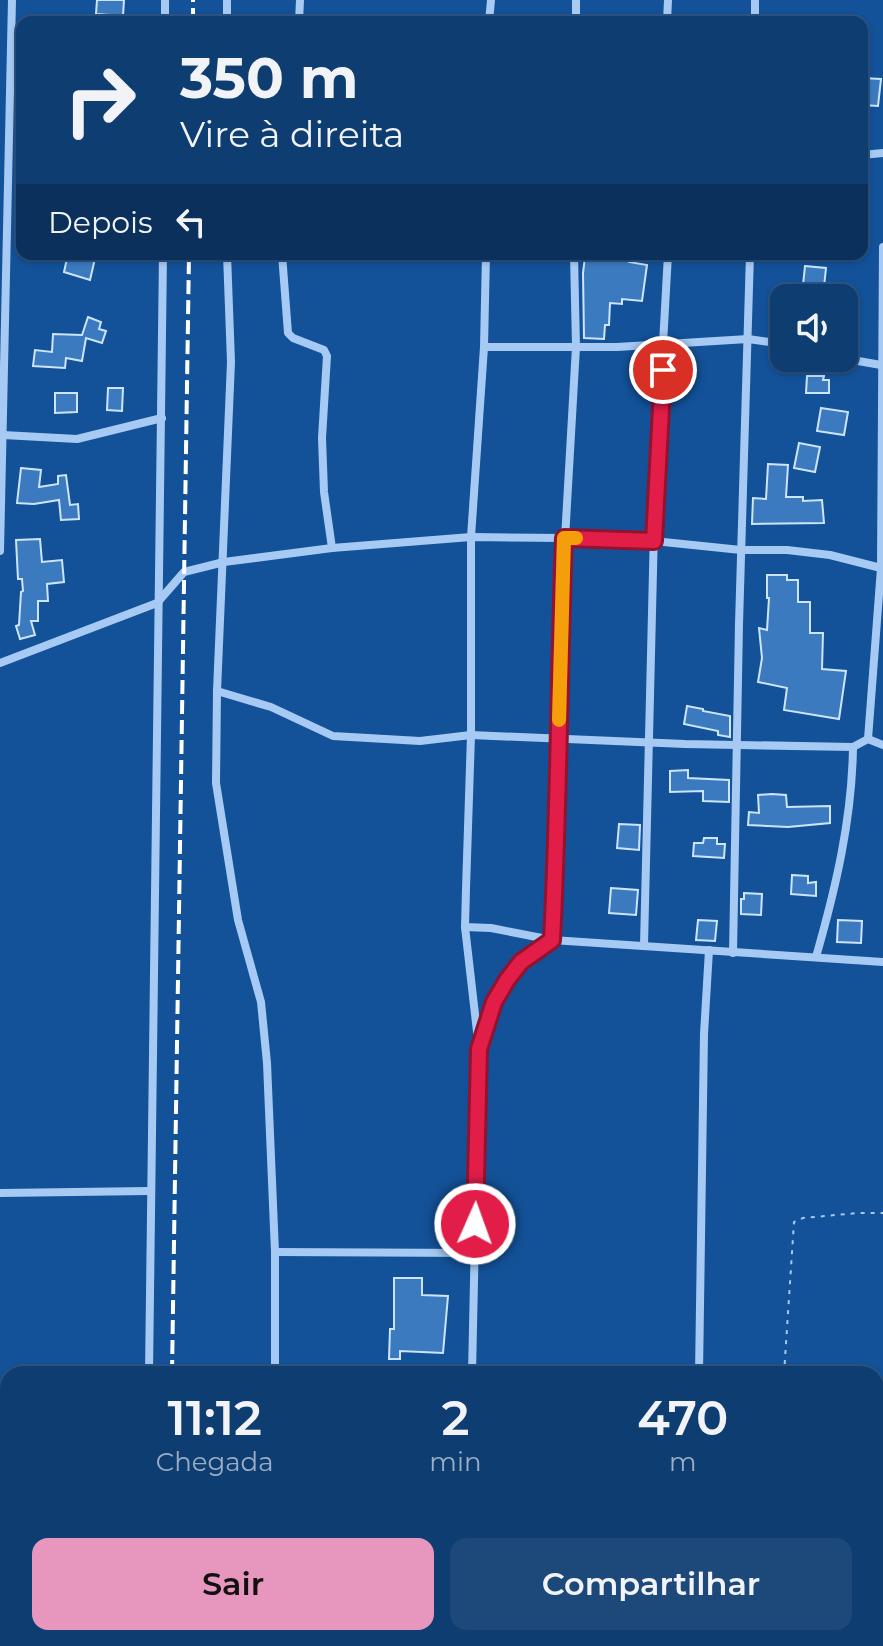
<!DOCTYPE html>
<html lang="pt">
<head>
<meta charset="utf-8">
<style>
  :root { --surface:#0e3d72; --page:#1c487a; --text:#f1f3f6; --muted:#9baec4; --line:#2e5684; --accent:#e797bd }
  body { margin:0; font-family:Montserrat,sans-serif; background:var(--page); color:var(--text); height:100vh; display:flex; flex-direction:column; font-size:30px; white-space:nowrap }
  * { box-sizing:border-box; margin:0 }
  p { font-size:26px; color:var(--muted) }
  .icon { flex:none; width:44px; height:44px; fill:none; stroke:currentColor; stroke-width:2; stroke-linecap:round; stroke-linejoin:round }
  .map { position:relative; flex:1; overflow:hidden }
  .details { position:absolute; left:0px; top:1366px; width:884px; height:280px; display:flex; flex-direction:column; background:var(--surface); border-radius:24px 24px 0 0; box-shadow:0 2px 6px #0004,0 0 0 2px var(--line) }
  .details>* { flex:none }
  .hud { position:absolute; left:16px; top:16px; width:852px; height:244px; border-radius:16px; box-shadow:0 2px 6px #0004,0 0 0 2px var(--line); background:#0e3d72; color:var(--text); overflow:hidden }
  .buttons { position:absolute; left:770px; top:284px; display:grid; gap:16px }
  .buttons a { display:grid; place-items:center; width:88px; height:88px; border-radius:16px; background:var(--surface); box-shadow:0 2px 6px #0004,0 0 0 2px var(--line); font-size:40px }
  .pin { position:absolute; display:grid; place-items:center; width:68px; height:68px; color:#fff; margin:-34px; border:4px solid #fff; border-radius:50%; box-shadow:0 2px 8px #0007 }
  .me { position:absolute; width:88px; margin:-44px; rotate:2deg; stroke-linejoin:round; filter:drop-shadow(0 0 6px #0008) }
  .turn { display:flex; align-items:center; gap:28px; height:168px; padding:0 32px; font-size:36px }
  .turn .icon { width:104px; height:104px; stroke-width:2.5 }
  .turn b { display:block; font-size:56px; line-height:68px }
  .then { display:flex; align-items:center; height:76px; padding:0 32px; background:#0003; gap:16px; font-size:30px }
  .eta { display:flex; justify-content:space-evenly; align-items:center; height:136px; text-align:center }
  .eta b { font-size:48px; font-weight:600; line-height:56px }
  .action { display:flex; gap:16px; margin-top:auto; padding:16px 32px }
  .action a { flex:1; height:92px; border-radius:16px; background:var(--accent); color:#111; font-size:32px; font-weight:600; line-height:92px; text-align:center }
  .action a+a { background:var(--page); color:var(--text) }
  .map>svg:first-child { display:block }
  .building { fill:#3c7ac0; stroke:#cde4fd; stroke-width:2 }
  .lines { fill:none; stroke-linecap:round; stroke-linejoin:round }
  .path { stroke:#a6caf3; stroke-width:2; stroke-dasharray:4 6; stroke-linecap:butt }
  .minor { stroke:#a6caf3; stroke-width:8 }
  .rail { stroke:#fff; stroke-width:4; stroke-dasharray:14 6; stroke-linecap:butt }
  .route-casing { stroke:#92132f; stroke-width:20 }
  .route { stroke:#e11d48; stroke-width:14 }
  .slow { stroke:#f59e0b; stroke-width:14 }
</style>
</head>
<body>
<div class="map">
<svg width="883" height="1646" viewBox="0 0 883 1646">
  <rect width="100%" height="100%" fill="#135198"/>
  <!-- building -->
  <g class="building">
    <polygon points="97,0 124,0 123,16 96,14"/>
    <polygon points="862,78 881,79 878,106 862,105"/>
    <polygon points="68,254 96,254 90,280 64,272"/>
    <polygon points="590,254 623,254 630,257 629,262 647,265 642,301 622,299 622,304 610,303 609,325 605,325 604,339 584,338 583,273 585,257 590,258"/>
    <polygon points="805,266 826,268 824,287 803,285"/>
    <polygon points="88,317 101,322 99,329 106,331 102,343 86,338 82,361 66,358 65,368 33,366 35,350 52,352 53,334 82,335"/>
    <polygon points="807,376 824,376 823,380 829,380 829,393 806,393"/>
    <polygon points="108,388 123,388 122,411 107,410"/>
    <polygon points="55,393 77,393 77,412 55,413"/>
    <polygon points="821,408 848,412 844,435 817,431"/>
    <polygon points="799,443 820,447 815,472 794,468"/>
    <polygon points="768,464 788,465 786,497 803,497 803,501 822,500 824,523 752,524 753,498 766,499"/>
    <polygon points="21,468 41,470 39,487 58,484 58,476 66,475 70,505 78,504 79,519 61,520 59,500 34,504 17,503"/>
    <polygon points="40,539 42,562 62,560 64,582 47,584 48,601 38,601 38,621 31,621 35,635 20,639 16,626 19,625 21,592 23,591 22,579 18,579 16,540"/>
    <polygon points="767,575 787,575 787,580 798,580 798,602 810,602 810,633 823,633 822,669 846,671 839,719 784,710 787,688 758,682 762,658 759,628 767,630 769,598 767,598"/>
    <polygon points="687,706 703,709 703,711 730,716 730,737 718,735 718,731 684,724"/>
    <polygon points="688,770 688,778 729,780 729,802 703,801 703,791 670,792 670,771"/>
    <polygon points="772,794 786,795 787,807 830,806 830,823 788,827 748,825 749,812 759,813 758,795"/>
    <polygon points="619,824 640,825 639,850 617,848"/>
    <polygon points="704,838 717,838 717,844 725,844 724,858 693,856 694,843 703,843"/>
    <polygon points="792,875 808,876 808,883 816,882 816,896 791,894"/>
    <polygon points="611,888 638,890 636,915 609,913"/>
    <polygon points="744,893 762,894 761,915 741,914 741,899 744,899"/>
    <polygon points="698,920 717,921 715,941 696,940"/>
    <polygon points="838,920 862,921 861,943 837,942"/>
    <polygon points="394,1278 422,1278 422,1295 448,1296 443,1353 400,1351 400,1359 389,1359 390,1329 394,1329"/>
  </g>
  <g class="lines">
    <!-- path -->
    <polyline class="path" points="784,1374 794,1222 803,1218 858,1213 883,1213"/>
    <!-- minor -->
    <g class="minor">
      <polyline points="165,22 165,0"/>
      <polyline points="227,22 227,0"/>
      <polyline points="299,22 300,0"/>
      <polyline points="489,22 491,0"/>
      <polyline points="576,22 576,0"/>
      <polyline points="667,22 668,0"/>
      <polyline points="755,22 755,0"/>
      <polyline points="862,155 883,153"/>
      <polyline points="883,247 881,568 868,739 883,745"/>
      <polyline points="227,254 231,362 217,691 216,783 238,920 261,1002 267,1063 275,1252 275,1374"/>
      <polyline points="282,254 288,333 293,338 324,350 327,356 322,438 324,492 332,548"/>
      <polyline points="484,347 617,347 748,339 784,344"/>
      <polyline points="841,358 881,365"/>
      <polyline points="3,435 77,439 162,418"/>
      <polyline points="0,551 12,0"/>
      <polyline points="0,663 157,603 184,572 224,562 332,548 471,537 564,538 654,541 741,550 787,550 830,555 881,568"/>
      <polyline points="217,691 271,707 333,736 420,741 471,735 685,744 853,747 868,739"/>
      <polyline points="465,927 491,928 552,940 559,769 560,626 576,347 574,254"/>
      <polyline points="644,945 655,488 668,254"/>
      <polyline points="733,953 739,624 750,254"/>
      <path d="M816,957C836,887 852,819 853,747"/>
      <path d="M481,1044C498,989 504,975 552,940L883,962"/>
      <polyline points="0,1193 149,1191"/>
      <polyline points="275,1252 474,1253"/>
      <polyline points="472,1373 528,1374"/>
      <polyline points="149,1374 163,254"/>
      <polyline points="472,1374 479,1049 465,927 466,889 471,735 471,537 484,347 486,254"/>
      <polyline points="699,1374 704,1034 709,950"/>
      <polyline points="876,1385 883,1385"/>
      <polyline points="146,1646 146,1638"/>
      <polyline points="266,1646 266,1638"/>
      <polyline points="471,1646 471,1638"/>
      <polyline points="694,1646 694,1638"/>
      <polyline points="784,1646 784,1638"/>
    </g>
    <!-- rail -->
    <g class="rail">
      <polyline points="193,22 193,0"/>
      <polyline points="172,1374 189,254"/>
      <polyline points="168,1646 168,1638"/>
    </g>
  </g>
  <g class="lines">
    <!-- route casing -->
    <g class="route-casing">
      <path id="route" d="M475,1224L479,1049L494,1002L507,980L521,962L552,940C559,806 559,672 564,538L654,541L663,370"/>
    </g>
    <!-- route -->
    <use href="#route" class="route"/>
    <!-- slow -->
    <polyline class="slow" points="559,720 564,538 576,538"/>
  </g>
</svg>
<div class="buttons">
<a><svg class="icon" aria-label="sound" viewBox="0 0 24 24"><path d="M4 9h4l5-4v14l-5-4H4zM17 9q2 3 0 6"/></svg></a>
</div>
<div class="pin" style="left:663px;top:370px;background:#d93025"><svg class="icon" aria-label="arrive" viewBox="0 0 24 24"><path d="M6 21V4h12l-3 4 3 4H6"/></svg></div>
<svg class="me" style="left:475px;top:1224px" viewBox="-20 -20 40 40"><circle r="17" fill="#e11d48" stroke="#fff" stroke-width="3"/><path d="M0-11L8 9 0 5-8 9z" fill="#fff"/></svg>
<div class="hud">
<div class="turn"><svg class="icon" aria-label="right" viewBox="0 0 24 24"><path d="M7 20v-9h11M14 6l5 5-5 5"/></svg><div><b>350 m</b>Vire à direita</div></div>
<div class="then">Depois<svg class="icon" aria-label="left" viewBox="0 0 24 24"><path d="M17 20v-9H6M10 6l-5 5 5 5"/></svg></div>
</div>
<section class="details">
<div class="eta">
<div><b>11:12</b><p>Chegada</p></div>
<div><b>2</b><p>min</p></div>
<div><b>470</b><p>m</p></div>
</div>
<div class="action"><a>Sair</a><a>Compartilhar</a></div>
</section>
</div>
</body>
</html>
